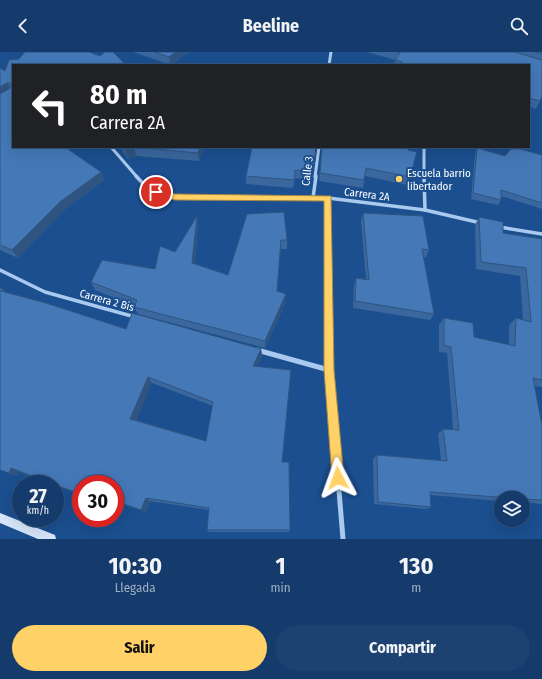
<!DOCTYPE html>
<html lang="es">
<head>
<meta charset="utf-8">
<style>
  :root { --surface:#143b6b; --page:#1d4271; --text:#f1f3f6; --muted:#9dadc1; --line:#33557e; --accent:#ffd166 }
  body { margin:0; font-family:"Fira Sans Condensed",sans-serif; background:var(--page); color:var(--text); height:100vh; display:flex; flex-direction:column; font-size:15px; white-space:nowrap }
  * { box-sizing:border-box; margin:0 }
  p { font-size:13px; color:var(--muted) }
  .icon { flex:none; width:22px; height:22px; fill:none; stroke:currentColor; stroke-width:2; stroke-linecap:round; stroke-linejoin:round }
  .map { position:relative; height:487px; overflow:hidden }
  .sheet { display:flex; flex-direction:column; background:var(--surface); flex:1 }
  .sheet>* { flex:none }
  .banner { position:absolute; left:12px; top:12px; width:518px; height:84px; border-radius:0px; box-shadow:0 4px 16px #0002,0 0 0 1px var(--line); background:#202124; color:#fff; overflow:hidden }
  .buttons { position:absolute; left:494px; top:439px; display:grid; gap:8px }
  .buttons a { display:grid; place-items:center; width:36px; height:36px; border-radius:50%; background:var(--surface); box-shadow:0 4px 16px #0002,0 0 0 1px var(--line); font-size:20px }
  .speed { position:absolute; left:12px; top:423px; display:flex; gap:8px; font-size:20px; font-weight:700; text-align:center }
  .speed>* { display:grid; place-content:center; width:52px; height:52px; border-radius:50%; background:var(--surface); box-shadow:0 4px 16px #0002,0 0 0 1px var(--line); line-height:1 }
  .speed small { font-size:10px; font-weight:400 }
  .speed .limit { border:6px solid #d22; background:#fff; color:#111 }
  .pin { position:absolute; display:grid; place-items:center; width:34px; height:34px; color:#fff; margin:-17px; border:2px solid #fff; border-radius:50%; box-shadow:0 1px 4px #0007 }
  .me { position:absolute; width:44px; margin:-22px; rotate:356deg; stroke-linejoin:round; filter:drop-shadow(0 0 3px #0008) }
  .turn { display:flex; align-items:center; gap:14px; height:84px; padding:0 12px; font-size:18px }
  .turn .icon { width:52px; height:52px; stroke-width:2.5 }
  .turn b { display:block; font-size:28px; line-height:34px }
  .eta { display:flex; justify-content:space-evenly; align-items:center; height:68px; text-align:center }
  .eta b { font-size:24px; font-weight:700; line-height:28px }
  .primary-button { display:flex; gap:8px; margin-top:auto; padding:8px 12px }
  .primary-button a { flex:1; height:46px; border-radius:24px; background:var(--accent); color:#111; font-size:16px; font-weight:700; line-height:46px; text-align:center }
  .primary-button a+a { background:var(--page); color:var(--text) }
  header { display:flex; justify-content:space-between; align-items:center; height:52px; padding:0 12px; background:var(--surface); font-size:18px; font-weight:700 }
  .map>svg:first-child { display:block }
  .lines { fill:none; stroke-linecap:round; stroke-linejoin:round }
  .street-far2 { stroke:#a9c9ee; stroke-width:3 }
  .street-far1 { stroke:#a9c9ee; stroke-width:3.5 }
  .street { stroke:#a9c9ee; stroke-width:5 }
  .secondary { fill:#d6e6fa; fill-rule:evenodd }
  .wall { fill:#3a679d; fill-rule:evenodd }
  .shaded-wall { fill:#305480 }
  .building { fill:#4478b7; stroke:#305480; fill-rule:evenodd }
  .route { fill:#ffd166; stroke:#a68842 }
  .poi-dot { fill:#ffd166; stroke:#1b4f8f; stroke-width:1.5 }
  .labels { text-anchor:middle; stroke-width:4; stroke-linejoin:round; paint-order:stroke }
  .street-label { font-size:11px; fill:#fff; stroke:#1b4f8f }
  .poi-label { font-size:11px; fill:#fff; stroke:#1b4f8f; text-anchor:start }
</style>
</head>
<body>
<header><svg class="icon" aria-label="back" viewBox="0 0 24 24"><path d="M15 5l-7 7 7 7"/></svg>Beeline<svg class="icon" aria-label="search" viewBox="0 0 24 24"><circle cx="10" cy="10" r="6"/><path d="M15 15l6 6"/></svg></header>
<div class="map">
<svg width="542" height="487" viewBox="0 0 542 487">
  <rect width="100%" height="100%" fill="#1b4f8f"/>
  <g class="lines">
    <!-- street-far2 -->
    <g class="street-far2">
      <polyline points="329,13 331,0"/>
      <polyline points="111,95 137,125"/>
      <polyline points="424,95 424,125"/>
      <polyline points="315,125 319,95"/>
    </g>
    <!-- street-far1 -->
    <g class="street-far1">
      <path d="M136,124C149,139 156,141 175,145L328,146L425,158L481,171"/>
      <polyline points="424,124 425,158"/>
      <polyline points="313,146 316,124"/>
      <polyline points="328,146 329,284"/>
      <polyline points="499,175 542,182"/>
      <polyline points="0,218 45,240 135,265"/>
    </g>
    <!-- street -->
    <g class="street">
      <polyline points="329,283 329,318 343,487"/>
      <polyline points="257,298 329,318"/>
    </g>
    <!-- secondary -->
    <polygon class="secondary" points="0,461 55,483 56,487 38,487 0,471"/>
  </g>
  <!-- wall -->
  <g class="wall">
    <polygon points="133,0 188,0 171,13"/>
    <polygon points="367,0 542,0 542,44 536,57 529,55 529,13 394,13 395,8"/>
    <polygon points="9,8 13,95 101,120 104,128 64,158 18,206 0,198 0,16 5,19"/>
    <polygon points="120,95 204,95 199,109 136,104 128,107"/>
    <polygon points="316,95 312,128 295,126 293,136 246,132 246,124"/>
    <polygon points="322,95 408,95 408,98 410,125 407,133 365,124 363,136 319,129"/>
    <polygon points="477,96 505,104 542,103 542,157 501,144 501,148 498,153 471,147 475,102"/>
    <polygon points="363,161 429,198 426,205 423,205 434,262 430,268 353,256 354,233 356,226 366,227 361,169"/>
    <polygon points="247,162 287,188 287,197 281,197 277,239 286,242 286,250 265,296 138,262 134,255 135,254 95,238 91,230 155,217 175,200 197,164 198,173 195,212 228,223"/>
    <polygon points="479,165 503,181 542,187 542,335 534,334 542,373 542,452 523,450 523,446 501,446 501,449 430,443 431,455 426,457 374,452 373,407 377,403 441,409 438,382 443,377 453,378 447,301 439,300 439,273 444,266 474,285 509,293 509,273 516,266 523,268 520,224 476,217 475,173"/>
    <path d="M0,236L6,240L126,277L261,297L262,304L257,314L282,410L290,478L289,480H209L207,478L209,458L150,449L146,460L115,450V432H81V443L55,433V432H51L19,420L17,424L0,418ZM152,331L213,354L206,389L136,368Z"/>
  </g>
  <!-- shaded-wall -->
  <g class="shaded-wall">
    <polygon points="176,0 188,0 170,13 169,5"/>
    <polygon points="7,31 11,39 0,46 0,35"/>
    <polygon points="134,95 136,104 128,107 125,98"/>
    <polygon points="200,95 204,95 199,109 198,101"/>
    <polygon points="101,120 104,128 64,158 18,206 12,198 60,150"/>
    <polygon points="197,164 198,173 194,220 192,211"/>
    <polygon points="281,188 281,197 277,247 277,239"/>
    <polygon points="286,242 286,250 265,296 265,289"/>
    <polygon points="261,297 262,304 254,320 253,314"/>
    <polygon points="148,325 152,331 135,372 130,367"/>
    <polygon points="11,416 19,420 17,424 9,421"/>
    <polygon points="146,446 150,449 146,460 141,458"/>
  </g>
  <!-- building -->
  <g class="building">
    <polygon points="25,0 89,0 100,4 105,0 113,0 126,13 13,13 13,95 65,95 101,120 60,150 12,198 0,193 0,42 10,36 10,31 7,31 0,35 0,16 5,19 9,8 19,7"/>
    <polygon points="154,0 176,0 169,5"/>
    <polygon points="397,0 514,0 542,8 542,44 540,49 529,46 529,13 400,13 402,10 395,8 400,1"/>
    <polygon points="535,0 542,0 542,2"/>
    <polygon points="123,95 200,95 198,101 134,95 125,98"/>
    <polygon points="252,95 316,95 313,120 295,118 294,128 246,124"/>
    <polygon points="322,95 408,95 408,98 417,100 410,125 366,116 364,128 320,121"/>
    <polygon points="477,96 505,104 511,97 520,97 542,103 542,151 501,138 501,148 473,141"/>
    <polygon points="284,160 287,188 281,188 277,239 286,242 265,289 134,255 137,248 91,230 102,208 155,217 160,194 175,200 197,164 192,211 228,223 247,162"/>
    <polygon points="363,161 423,164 429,198 422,197 434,262 355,249 356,226 369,228"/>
    <polygon points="479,165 503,170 503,181 542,187 542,328 533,326 542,373 542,448 523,447 523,446 510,446 430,440 431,455 378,450 377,403 447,409 443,377 459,378 451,295 444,293 444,266 473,271 474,285 515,294 516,266 531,270 526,216 481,210"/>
    <path d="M0,236L3,237L1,239L46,251L126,277L132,261L261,297L253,314L291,318L282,410H289L290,478H207L209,456L146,446L141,458L115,449V432H81V442L55,433V432H53L11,416L9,421L0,418ZM148,325L213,350L206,389L130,367Z"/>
  </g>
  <!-- route -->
  <polygon class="route" points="156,138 175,142 331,144 334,318 344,426 342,430 338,431 334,430 332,426 324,318 324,149 175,148 153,142 152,140"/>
  <!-- markers -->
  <circle class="poi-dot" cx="399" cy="127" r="4"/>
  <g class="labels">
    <!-- street labels -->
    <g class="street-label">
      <text transform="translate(307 119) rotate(-83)" y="4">Calle 3</text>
      <text transform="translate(367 142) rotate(7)" y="4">Carrera 2A</text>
      <text transform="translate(107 248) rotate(15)" y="4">Carrera 2 Bis</text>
    </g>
    <!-- poi labels -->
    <g class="poi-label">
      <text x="407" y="125">Escuela barrio<tspan x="407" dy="13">libertador</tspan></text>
    </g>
  </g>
</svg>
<div class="buttons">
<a><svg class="icon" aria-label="layers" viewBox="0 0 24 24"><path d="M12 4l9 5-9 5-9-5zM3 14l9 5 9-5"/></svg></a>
</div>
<div class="speed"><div>27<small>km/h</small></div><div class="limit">30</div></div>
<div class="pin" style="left:156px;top:140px;background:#d93025"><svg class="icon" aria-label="arrive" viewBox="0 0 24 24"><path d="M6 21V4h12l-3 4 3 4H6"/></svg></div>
<svg class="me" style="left:338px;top:426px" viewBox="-20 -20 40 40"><path d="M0-17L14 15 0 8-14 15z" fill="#ffd166" stroke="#fff" stroke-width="4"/></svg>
<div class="banner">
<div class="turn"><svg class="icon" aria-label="left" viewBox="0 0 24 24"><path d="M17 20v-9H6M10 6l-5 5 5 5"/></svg><div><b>80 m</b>Carrera 2A</div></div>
</div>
</div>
<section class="sheet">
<div class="eta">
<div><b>10:30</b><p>Llegada</p></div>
<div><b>1</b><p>min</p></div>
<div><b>130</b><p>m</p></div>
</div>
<div class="primary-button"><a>Salir</a><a>Compartir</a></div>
</section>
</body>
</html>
